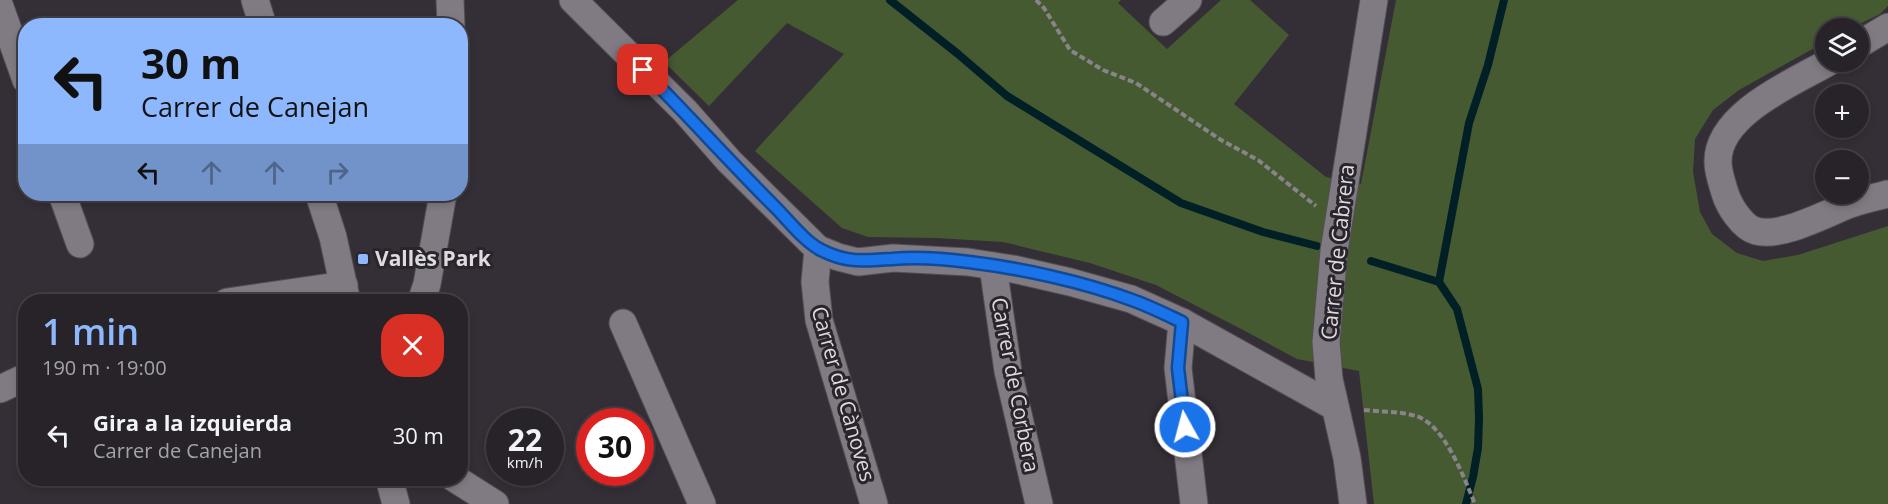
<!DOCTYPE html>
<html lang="es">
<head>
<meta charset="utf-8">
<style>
  :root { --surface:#272328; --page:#332f34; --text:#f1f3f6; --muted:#a4a4a8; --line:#434045; --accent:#8eb8fd }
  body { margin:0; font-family:"Open Sans",sans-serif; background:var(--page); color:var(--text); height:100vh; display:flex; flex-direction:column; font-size:22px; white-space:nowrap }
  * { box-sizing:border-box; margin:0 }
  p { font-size:20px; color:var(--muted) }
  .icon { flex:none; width:33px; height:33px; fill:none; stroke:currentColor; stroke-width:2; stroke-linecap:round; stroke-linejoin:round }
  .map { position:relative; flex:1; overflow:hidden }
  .panel { position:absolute; left:18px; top:294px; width:450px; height:192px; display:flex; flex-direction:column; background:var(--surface); border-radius:24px; box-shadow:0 3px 9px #0003,0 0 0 2px var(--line) }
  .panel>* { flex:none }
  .hud { position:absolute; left:18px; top:18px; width:450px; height:183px; border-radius:24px; box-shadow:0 3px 9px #0003,0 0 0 2px var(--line); background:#8eb8fd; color:#111; overflow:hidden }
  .controls { position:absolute; left:1815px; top:18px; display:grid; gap:12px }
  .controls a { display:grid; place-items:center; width:54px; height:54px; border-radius:50%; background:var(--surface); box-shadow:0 3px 9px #0003,0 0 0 2px var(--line); font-size:30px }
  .speed { position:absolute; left:486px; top:408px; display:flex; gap:12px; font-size:30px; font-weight:700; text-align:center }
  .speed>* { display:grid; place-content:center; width:78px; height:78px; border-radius:50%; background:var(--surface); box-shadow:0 3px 9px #0003,0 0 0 2px var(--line); line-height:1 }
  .speed small { font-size:15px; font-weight:400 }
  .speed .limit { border:9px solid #d22; background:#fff; color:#111 }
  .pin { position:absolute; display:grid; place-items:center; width:51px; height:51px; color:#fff; margin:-26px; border-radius:12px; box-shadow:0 3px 9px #0006 }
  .me { position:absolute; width:66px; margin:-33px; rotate:353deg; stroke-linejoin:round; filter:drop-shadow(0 0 4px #0008) }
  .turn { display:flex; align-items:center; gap:21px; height:126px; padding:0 24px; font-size:27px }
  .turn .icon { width:78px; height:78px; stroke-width:2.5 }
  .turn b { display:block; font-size:42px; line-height:51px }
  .lanes { display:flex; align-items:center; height:57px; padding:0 24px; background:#0003; justify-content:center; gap:30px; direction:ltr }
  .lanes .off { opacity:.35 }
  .round { display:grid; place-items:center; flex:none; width:63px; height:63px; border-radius:24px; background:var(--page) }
  .head { display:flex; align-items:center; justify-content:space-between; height:102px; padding:0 24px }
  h1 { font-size:36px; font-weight:600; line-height:45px; color:var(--accent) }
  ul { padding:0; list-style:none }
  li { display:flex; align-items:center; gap:18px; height:78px; padding:0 24px }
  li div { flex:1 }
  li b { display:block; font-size:22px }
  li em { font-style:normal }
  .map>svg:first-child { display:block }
  .green { fill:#465a32 }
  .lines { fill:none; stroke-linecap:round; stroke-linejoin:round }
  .stream { stroke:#002026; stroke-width:8 }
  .street-casing { stroke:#524e53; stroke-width:29 }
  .path { stroke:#88848a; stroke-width:4; stroke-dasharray:6 3; stroke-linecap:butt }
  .street { stroke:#807a82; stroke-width:27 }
  .route-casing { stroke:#114b97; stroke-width:15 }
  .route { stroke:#1a73e8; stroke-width:10 }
  .poi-dot { fill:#8eb8fd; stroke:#2a252c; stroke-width:2 }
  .labels { text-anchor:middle; stroke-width:6; stroke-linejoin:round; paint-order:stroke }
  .street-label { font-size:21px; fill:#dedbdf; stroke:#2a252c }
  .poi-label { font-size:21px; font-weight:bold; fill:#dedbdf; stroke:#2a252c; text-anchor:start }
</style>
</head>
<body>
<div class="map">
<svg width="1888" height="504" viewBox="0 0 1888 504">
  <rect width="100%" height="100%" fill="#342f36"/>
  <!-- green -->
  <polygon class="green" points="738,0 1121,0 1118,3 1167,49 1221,0 1250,0 1289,35 1234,104 1326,177 1361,184 1396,0 1888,0 1888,6 1880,14 1851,28 1826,28 1825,42 1739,90 1713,110 1695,139 1693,172 1700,212 1712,234 1737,253 1763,261 1798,255 1888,226 1888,504 1374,504 1359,371 1297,359 1247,332 1156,285 1090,263 1003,242 937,238 868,237 842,228 755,151 844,54 787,23 709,106 664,62"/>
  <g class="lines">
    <!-- stream -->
    <g class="stream">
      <polyline points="890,0 958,54 1007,96 1181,203 1263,232 1317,246"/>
      <polyline points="1371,261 1439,282 1457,309 1478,389 1479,418 1478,448 1473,477 1466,504"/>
      <polyline points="1439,282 1469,123 1488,65 1504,0"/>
    </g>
    <!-- street casing -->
    <g class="street-casing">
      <g id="street">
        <polyline points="255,0 263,26"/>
        <polyline points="450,0 451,26"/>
        <polyline points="573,0 685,111 729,161 818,249 838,257 858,262 893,258 968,262 1013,269 1070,282 1131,299 1182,322 1335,407"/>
        <polyline points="0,7 26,80"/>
        <polyline points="1163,22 1188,0"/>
        <polyline points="1858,45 1888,27"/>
        <path d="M1829,62C1794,82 1717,114 1718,162C1718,172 1722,183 1725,193C1729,206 1742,227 1756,231C1781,238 1825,214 1848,205C1861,200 1875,197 1888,194"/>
        <polyline points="62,194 80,244"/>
        <polyline points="319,194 333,237 347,302"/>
        <polyline points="818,249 815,282 819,320 874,504"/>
        <polyline points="993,266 1008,371 1039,504"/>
        <polyline points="227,302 344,285"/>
        <polyline points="421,302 427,284 443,194"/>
        <polyline points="1182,322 1178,368 1194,504"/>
        <polyline points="623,323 702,504"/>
        <polyline points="0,389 26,377"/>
        <polyline points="389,478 396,504"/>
        <polyline points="454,478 495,504"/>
        <polyline points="1353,504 1347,458 1329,379 1326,342 1334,251 1374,0"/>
      </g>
    </g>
    <!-- path -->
    <g class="path">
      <polyline points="1036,0 1044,8 1070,50 1103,70 1136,83 1221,140 1258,160 1316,206"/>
      <path d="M1364,410C1380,412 1400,411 1416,416C1445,425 1464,478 1475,504"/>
    </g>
    <!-- street -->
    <use href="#street" class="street"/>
  </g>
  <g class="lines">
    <!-- route casing -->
    <g class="route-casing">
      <path id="route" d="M643,70C688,115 730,162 775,207C789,221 804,241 821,250C849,264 863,260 892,259C915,257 946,259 969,262C1020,268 1084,282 1132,300C1149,306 1165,314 1182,322L1178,368L1185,427"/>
    </g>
    <!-- route -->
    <use href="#route" class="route"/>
  </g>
  <!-- markers -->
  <rect class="poi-dot" x="357" y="253" width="12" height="12" rx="3"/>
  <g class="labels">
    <!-- street labels -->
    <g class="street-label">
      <text transform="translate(1338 252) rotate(-84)" y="7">Carrer de Cabrera</text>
      <text transform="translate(1015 385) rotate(79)" y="7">Carrer de Corbera</text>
      <text transform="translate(843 394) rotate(74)" y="7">Carrer de Cànoves</text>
    </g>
    <!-- poi labels -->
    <g class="poi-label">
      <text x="375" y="266">Vallès Park</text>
    </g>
  </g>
</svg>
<div class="controls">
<a><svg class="icon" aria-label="layers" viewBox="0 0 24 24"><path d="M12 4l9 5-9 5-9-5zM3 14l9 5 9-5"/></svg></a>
<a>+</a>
<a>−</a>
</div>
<div class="speed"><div>22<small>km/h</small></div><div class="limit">30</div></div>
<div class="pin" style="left:643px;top:70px;background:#d93025"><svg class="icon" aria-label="arrive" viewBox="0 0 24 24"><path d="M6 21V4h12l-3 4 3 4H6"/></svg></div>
<svg class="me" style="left:1185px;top:427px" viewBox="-20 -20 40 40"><circle r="17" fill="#1a73e8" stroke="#fff" stroke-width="3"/><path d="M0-11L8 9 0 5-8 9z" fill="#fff"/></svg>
<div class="hud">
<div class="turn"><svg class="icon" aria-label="left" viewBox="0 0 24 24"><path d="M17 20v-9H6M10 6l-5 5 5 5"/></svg><div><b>30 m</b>Carrer de Canejan</div></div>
<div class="lanes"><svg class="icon" aria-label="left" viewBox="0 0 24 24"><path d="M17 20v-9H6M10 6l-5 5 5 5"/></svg><svg class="icon off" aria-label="ahead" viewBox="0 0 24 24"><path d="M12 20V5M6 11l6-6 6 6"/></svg><svg class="icon off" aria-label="ahead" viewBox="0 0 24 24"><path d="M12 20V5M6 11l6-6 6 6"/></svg><svg class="icon off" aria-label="right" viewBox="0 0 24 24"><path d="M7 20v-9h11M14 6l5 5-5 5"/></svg></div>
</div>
<section class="panel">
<div class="head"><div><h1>1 min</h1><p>190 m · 19:00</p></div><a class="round" style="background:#d93025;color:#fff"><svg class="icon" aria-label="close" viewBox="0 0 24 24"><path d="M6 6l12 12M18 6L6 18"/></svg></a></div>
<ul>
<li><svg class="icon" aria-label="left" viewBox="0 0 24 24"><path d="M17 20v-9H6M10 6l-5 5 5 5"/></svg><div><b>Gira a la izquierda</b><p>Carrer de Canejan</p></div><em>30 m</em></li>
</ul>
</section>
</div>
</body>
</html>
